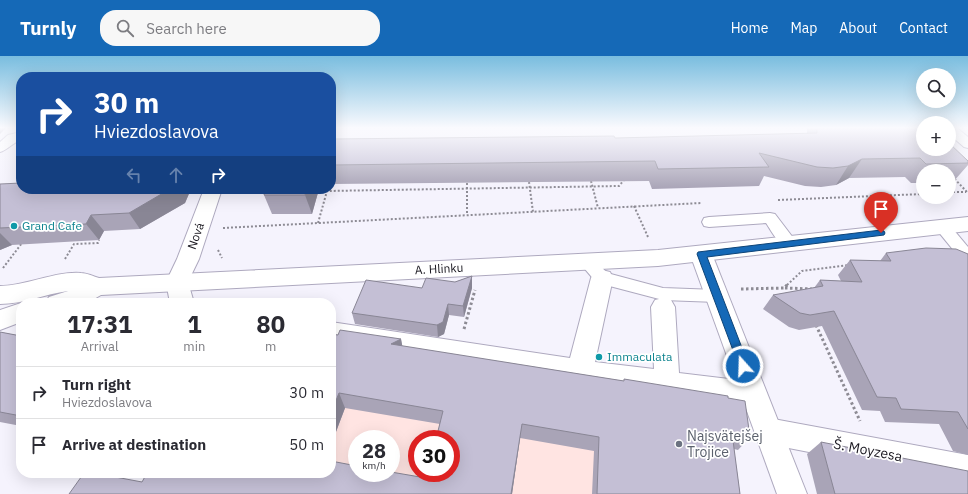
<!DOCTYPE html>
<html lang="en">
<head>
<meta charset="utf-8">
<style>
  :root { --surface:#fff; --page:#f7f7f7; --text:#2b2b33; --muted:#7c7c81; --line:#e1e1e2; --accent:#1569b7 }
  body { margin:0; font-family:"IBM Plex Sans",sans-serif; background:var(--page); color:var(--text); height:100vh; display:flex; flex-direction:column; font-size:15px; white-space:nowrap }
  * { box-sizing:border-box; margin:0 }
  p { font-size:13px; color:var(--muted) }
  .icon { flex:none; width:22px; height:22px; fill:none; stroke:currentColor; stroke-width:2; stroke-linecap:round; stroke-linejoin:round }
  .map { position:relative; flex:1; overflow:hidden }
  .details { position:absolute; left:16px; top:242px; width:320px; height:180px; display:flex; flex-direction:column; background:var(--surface); border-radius:16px; box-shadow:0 4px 16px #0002 }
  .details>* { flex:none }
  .guide { position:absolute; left:16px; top:16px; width:320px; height:122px; border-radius:16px; box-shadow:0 4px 16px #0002; background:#1a4fa0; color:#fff; overflow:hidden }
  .fabs { position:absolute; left:916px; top:12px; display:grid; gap:8px }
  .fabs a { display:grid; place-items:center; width:40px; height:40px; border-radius:50%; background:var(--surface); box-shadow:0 4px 16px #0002; font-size:20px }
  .speed { position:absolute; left:348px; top:374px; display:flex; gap:8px; font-size:20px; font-weight:700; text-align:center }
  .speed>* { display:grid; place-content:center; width:52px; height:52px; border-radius:50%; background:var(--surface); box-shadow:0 4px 16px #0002; line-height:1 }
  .speed small { font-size:10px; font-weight:400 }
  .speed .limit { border:6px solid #d22; background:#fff; color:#111 }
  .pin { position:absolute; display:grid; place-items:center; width:34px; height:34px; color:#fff; margin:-41px -17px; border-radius:50% 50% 50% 0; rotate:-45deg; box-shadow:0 0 4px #0007 }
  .pin .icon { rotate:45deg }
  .me { position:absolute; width:44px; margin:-22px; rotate:340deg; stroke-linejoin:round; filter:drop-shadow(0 0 3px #0008) }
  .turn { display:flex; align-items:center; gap:14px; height:84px; padding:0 12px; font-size:18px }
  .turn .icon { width:52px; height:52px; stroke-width:2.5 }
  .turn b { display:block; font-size:28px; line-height:34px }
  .lanes { display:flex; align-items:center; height:38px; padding:0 12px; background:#0003; justify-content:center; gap:20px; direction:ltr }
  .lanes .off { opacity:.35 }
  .eta { display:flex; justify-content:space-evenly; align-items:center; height:68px; text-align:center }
  .eta b { font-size:24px; font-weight:800; line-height:28px }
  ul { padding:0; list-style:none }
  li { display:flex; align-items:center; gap:12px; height:52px; padding:0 12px; border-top:1px solid var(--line) }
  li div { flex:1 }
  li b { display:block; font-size:15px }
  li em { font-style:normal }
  header { display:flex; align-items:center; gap:24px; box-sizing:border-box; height:56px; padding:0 20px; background:var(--accent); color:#fff }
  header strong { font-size:19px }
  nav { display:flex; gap:22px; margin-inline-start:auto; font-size:14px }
  .search { width:280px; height:36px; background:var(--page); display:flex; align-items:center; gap:10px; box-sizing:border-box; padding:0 14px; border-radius:16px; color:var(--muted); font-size:15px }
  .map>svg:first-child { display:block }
  .education { fill:#ffe4e2; fill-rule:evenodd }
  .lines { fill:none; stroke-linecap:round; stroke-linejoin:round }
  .service-casing { stroke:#aea9bf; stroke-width:2 }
  .pedestrian-casing { stroke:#aea9bf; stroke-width:2 }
  .minor-casing { stroke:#aea9bf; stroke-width:2 }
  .tertiary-casing { stroke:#aea9bf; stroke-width:2 }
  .path-far1 { stroke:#8d8b94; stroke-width:2; stroke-dasharray:2 2; stroke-linecap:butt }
  .path { stroke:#8d8b94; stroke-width:3; stroke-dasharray:2.5 2.5; stroke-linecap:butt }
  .service { fill:#fff; fill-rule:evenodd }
  .pedestrian { fill:#fff; fill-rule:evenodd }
  .minor { fill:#fff; fill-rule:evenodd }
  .tertiary { fill:#fff; fill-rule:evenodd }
  .wall { fill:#a9a4b7 }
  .shaded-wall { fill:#898695 }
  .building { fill:#c4bfd5; stroke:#898695 }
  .route { fill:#1569b7; stroke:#0e4477 }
  .culture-dot { fill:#0f9aa8; stroke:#fff; stroke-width:1.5 }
  .worship-dot { fill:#6b7280; stroke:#fff; stroke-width:1.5 }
  .labels { text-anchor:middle; stroke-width:3.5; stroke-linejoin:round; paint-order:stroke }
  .culture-label { font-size:12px; fill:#0d838f; stroke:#fff; text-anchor:start }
  .street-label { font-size:12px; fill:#1a1820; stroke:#fff }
  .near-worship-label { font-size:14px; fill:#5b616d; stroke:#fff; text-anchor:start }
  .near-street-label { font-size:14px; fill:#1a1820; stroke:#fff }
</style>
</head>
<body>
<header>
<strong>Turnly</strong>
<div class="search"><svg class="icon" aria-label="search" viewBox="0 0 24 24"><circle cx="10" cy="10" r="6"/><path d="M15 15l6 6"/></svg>Search here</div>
<nav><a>Home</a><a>Map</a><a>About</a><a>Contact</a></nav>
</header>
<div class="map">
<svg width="968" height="438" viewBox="0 0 968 438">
  <rect width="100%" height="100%" fill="#f5f3fd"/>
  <!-- education -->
  <path class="education" d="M331,293L582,335L624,438H247L331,417ZM357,383H391V417H357ZM417,383H451V417H417Z"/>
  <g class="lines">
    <!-- service casing -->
    <g class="service-casing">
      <g id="service">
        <polygon points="949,72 957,72 968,81 968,92 964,91 949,78"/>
        <path d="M21,76V84C13,86 8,94 0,96V86L8,79Z"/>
        <path d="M770,157L775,158L794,183L797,187L794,191C781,195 773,177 766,167L709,171L704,170L702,166L704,162L709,161Z"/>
        <polygon points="942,165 947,166 968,191 968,208 963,206 937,174 935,170 937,166"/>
        <polygon points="587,200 593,202 607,217 663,232 717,234 723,235 725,240 723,245 717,246 663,244 602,228 596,226 579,206 581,202"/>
      </g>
    </g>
    <!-- pedestrian casing -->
    <g class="pedestrian-casing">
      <g id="pedestrian">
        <polygon points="602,214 610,216 613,222 595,306 654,313 651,251 655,244 663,242 671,244 675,251 679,317 754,326 763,330 767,338 763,346 754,350 580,326 331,286 331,266 570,302 591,222 594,216"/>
        <polygon points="177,218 185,220 188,226 194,247 170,247 166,226 169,220"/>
        <polygon points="768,362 968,399 968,427 768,388 758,384 754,375 758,366"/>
      </g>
    </g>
    <!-- minor casing -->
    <g class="minor-casing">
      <g id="minor">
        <polygon points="204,133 222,133 199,203 185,232 177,234 169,232 166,226 177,203"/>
        <polygon points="701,190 709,193 712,198 807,438 777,438 690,198 693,193"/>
      </g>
    </g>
    <!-- tertiary casing -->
    <g class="tertiary-casing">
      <g id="tertiary">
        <path d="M968,161V175L658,210L101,239L87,247H45L49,241L68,235C45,238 23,248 0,248V230C27,230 54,215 81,217C86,217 93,220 99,222L658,194Z"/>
        <polygon points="21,247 21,266 0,274 0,254"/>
      </g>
    </g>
    <!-- path-far1 -->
    <g class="path-far1">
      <polyline points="949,117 968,137"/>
      <polyline points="591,125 598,152"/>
      <polyline points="529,126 533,156"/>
      <polyline points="467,127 467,159"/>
      <polyline points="949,136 966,136"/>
      <polyline points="778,144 923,138"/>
      <polyline points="634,150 648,181"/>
      <polyline points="318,167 327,135 619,130 624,124"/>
      <polyline points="223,172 701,147"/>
      <polyline points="218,194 222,202"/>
      <polyline points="65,203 74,188 98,187 99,184"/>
      <polyline points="3,212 22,187"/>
      <polyline points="787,229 802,215 849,209"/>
    </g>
    <!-- path -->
    <g class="path">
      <polyline points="785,232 812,233"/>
      <polyline points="741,233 784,232 788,228"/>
      <polyline points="816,269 860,365"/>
      <polyline points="464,273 475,234"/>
    </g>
    <!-- service -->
    <use href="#service" class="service"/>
    <!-- pedestrian -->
    <use href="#pedestrian" class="pedestrian"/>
    <!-- minor -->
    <use href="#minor" class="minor"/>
    <!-- tertiary -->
    <use href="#tertiary" class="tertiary"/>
  </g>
  <!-- wall -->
  <g class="wall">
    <polygon points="807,72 923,72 968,105 968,109 953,126 949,126 949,115 923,115 923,127 911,127 905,121 849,122 836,129 821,131 805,130 764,120 759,130 652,133 649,125 331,128 331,83 615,82 807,78"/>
    <polygon points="0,128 21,133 191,133 185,147 140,173 104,175 99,184 12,189 0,194"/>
    <polygon points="319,133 312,158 272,158 264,139"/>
    <polygon points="886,197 968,198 968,399 953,395 939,368 885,366 880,355 862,354 822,270 799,274 789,271 763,253 773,239 814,232 820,224 841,225 838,219 850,204 880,205"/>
    <polygon points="472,220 472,232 464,261 449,259 444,278 438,281 355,268 352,257 422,232 455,226"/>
    <polygon points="0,276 21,280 21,370 0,366"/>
    <polygon points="331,278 338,279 401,283 402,290 586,319 624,325 624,323 728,342 750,381 738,394 734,393 740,438 592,438 594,395 520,382 512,438 69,438 142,426 426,422 440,368 345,352 331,389"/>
    <polygon points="821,386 968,438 817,438 807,398"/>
  </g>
  <!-- shaded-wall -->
  <g class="shaded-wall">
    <polygon points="0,72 6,72 0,78"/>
    <polygon points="862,103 849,122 836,129 848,110"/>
    <polygon points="170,133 191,133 185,147 140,173 129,157"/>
    <polygon points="307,133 319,133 312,158 305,139"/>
    <polygon points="91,159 104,175 99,184 86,168"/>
    <polygon points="0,177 12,189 0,194"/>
    <polygon points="472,220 472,232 464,261 463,250"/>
    <polygon points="448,248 449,259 444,278 438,281 437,269"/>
    <polygon points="401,283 404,299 391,288"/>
    <polygon points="339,337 345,352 331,389 331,357"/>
    <polygon points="522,368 512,438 511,438"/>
  </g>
  <!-- building -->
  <g class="building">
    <polygon points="817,72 923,72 923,93 949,93 949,87 968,105 968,107 926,108 920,102 862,103 848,110 833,112 817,111 759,97 769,111 658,113 655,105 331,109 331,83 614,80 615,82 817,77"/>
    <polygon points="21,127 21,133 170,133 129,157 91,159 86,168 0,172 0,128"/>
    <polygon points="266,133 307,133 305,139 264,139"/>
    <polygon points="926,192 956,193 968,198 968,373 958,356 901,353 896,342 877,341 834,255 810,259 800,257 773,239 823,230 820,224 862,226 850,204 891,205 886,197"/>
    <polygon points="472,220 463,250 448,248 443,266 437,269 352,257 366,224 422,232 426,222 455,226"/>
    <polygon points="340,274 401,283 391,288 586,319 624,325 624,323 728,340 728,342 745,345 750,381 732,377 740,438 597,438 599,381 522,368 511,438 69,438 84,417 94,417 142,426 147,417 331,417 331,405 357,410 357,417 391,417 391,416 426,422 427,417 451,417 451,383 436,383 443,355 339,337 331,357 331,278 338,279"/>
    <polygon points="0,276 21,280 21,360 0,356"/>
    <polygon points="821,386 968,415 968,438 835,438"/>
  </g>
  <!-- sky -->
  <linearGradient id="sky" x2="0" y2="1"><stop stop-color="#79bddf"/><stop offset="0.54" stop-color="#fafafe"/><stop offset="1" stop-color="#fafafe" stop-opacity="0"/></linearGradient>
  <rect width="968" height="133" fill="url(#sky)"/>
  <!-- route -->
  <polygon class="route" points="881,174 884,175 885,177 884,179 707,201 749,310 747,313 743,315 740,313 697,198 698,196"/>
  <!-- markers -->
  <g class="culture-dot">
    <circle cx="14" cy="170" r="4"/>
    <circle cx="599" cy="301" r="4"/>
  </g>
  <circle class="worship-dot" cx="679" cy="388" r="4"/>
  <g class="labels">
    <!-- culture labels -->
    <g class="culture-label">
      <text x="22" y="174">Grand Cafe</text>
      <text x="607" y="305">Immaculata</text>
    </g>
    <!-- street labels -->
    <g class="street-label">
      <text transform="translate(196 180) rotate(-71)" y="4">Nová</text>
      <text transform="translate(439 213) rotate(-3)" y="4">A. Hlinku</text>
    </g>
    <!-- near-worship labels -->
    <g class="near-worship-label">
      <text x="687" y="385">Najsvätejšej<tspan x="687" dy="16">Trojice</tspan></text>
    </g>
    <!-- near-street labels -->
    <g class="near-street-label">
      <text transform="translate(868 394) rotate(11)" y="5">Š. Moyzesa</text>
    </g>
  </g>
</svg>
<div class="fabs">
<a><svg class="icon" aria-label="search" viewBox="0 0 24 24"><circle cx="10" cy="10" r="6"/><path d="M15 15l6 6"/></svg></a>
<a>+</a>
<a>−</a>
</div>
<div class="speed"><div>28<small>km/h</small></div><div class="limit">30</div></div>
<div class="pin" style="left:881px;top:177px;background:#d93025"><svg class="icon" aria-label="arrive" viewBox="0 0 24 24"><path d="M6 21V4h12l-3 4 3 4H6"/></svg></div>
<svg class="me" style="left:743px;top:310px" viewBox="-20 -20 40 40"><circle r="17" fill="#1569b7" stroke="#fff" stroke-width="3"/><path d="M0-11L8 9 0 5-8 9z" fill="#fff"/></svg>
<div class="guide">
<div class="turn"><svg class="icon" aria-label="right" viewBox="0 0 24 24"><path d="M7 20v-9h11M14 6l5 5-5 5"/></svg><div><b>30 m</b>Hviezdoslavova</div></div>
<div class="lanes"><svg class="icon off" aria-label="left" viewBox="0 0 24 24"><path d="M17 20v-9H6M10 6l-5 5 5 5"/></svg><svg class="icon off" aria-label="ahead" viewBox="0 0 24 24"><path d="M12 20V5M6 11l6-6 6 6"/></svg><svg class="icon" aria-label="right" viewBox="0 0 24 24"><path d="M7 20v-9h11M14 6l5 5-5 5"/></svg></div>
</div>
<section class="details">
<div class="eta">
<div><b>17:31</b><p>Arrival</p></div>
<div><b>1</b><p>min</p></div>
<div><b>80</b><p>m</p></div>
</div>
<ul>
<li><svg class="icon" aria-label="right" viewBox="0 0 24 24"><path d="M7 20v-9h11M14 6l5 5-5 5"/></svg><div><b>Turn right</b><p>Hviezdoslavova</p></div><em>30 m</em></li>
<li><svg class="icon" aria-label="arrive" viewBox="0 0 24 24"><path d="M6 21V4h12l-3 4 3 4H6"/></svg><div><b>Arrive at destination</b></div><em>50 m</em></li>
</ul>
</section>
</div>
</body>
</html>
